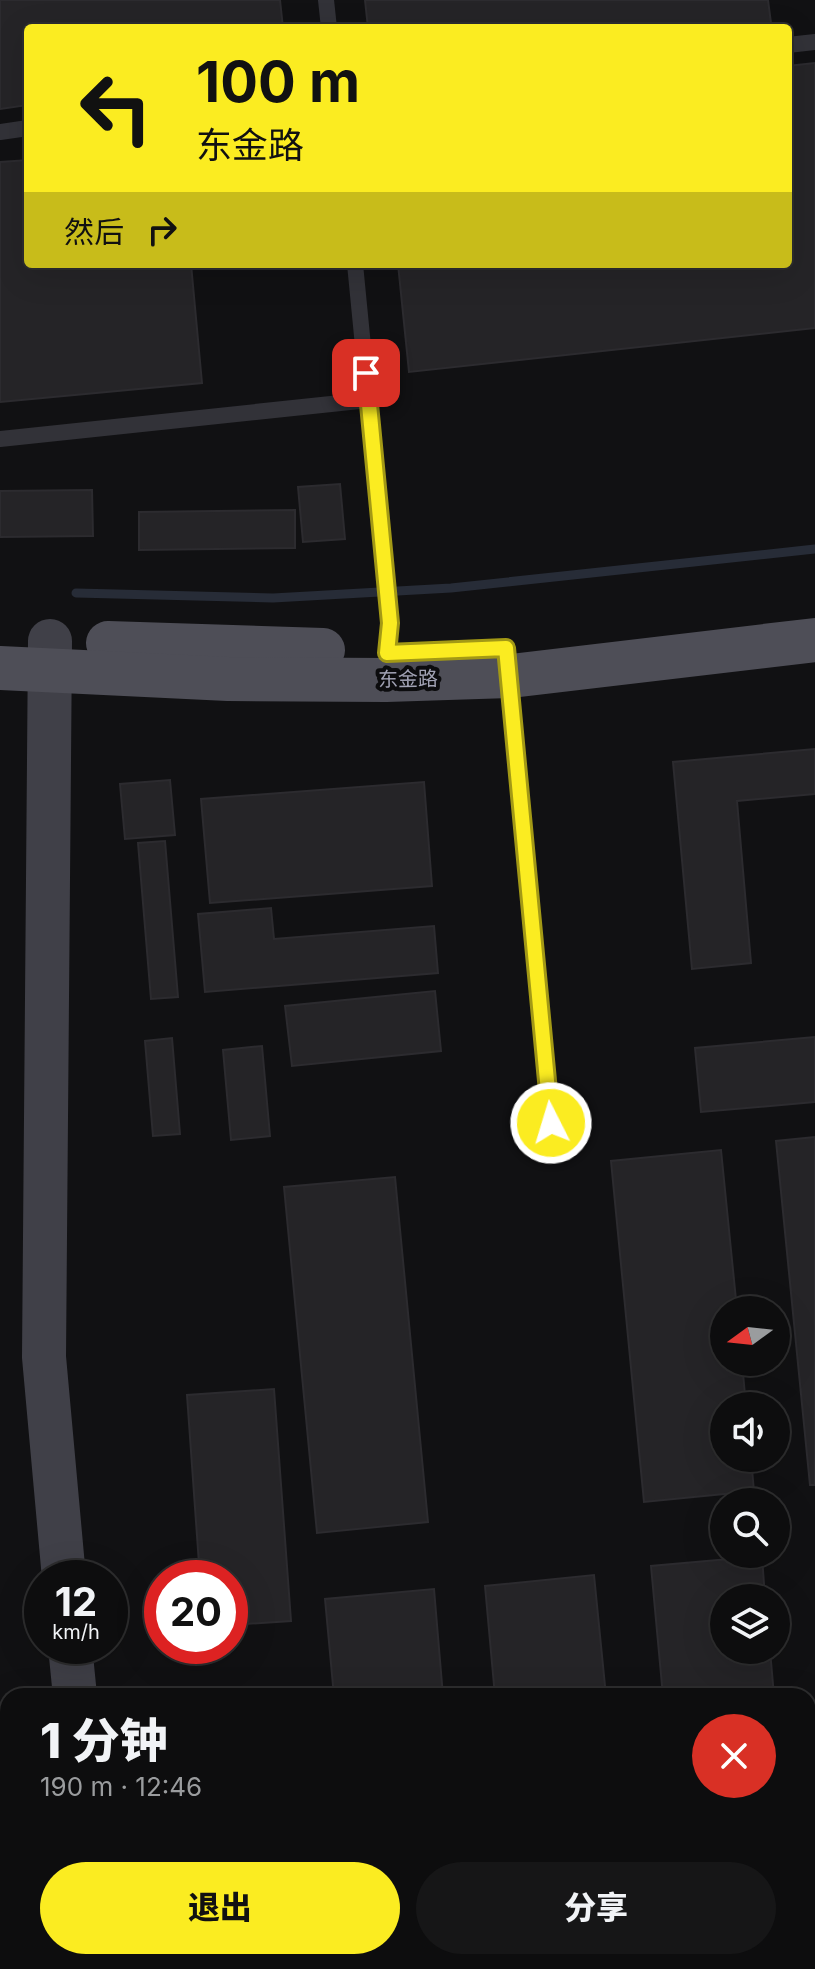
<!DOCTYPE html>
<html lang="zh">
<head>
<meta charset="utf-8">
<style>
  :root { --surface:#0d0d0e; --page:#161617; --text:#f1f3f6; --muted:#9a9c9e; --line:#2d2d2e; --accent:#fbec21 }
  body { margin:0; font-family:Inter,"Noto Sans SC",sans-serif; background:var(--page); color:var(--text); height:100vh; display:flex; flex-direction:column; font-size:30px; white-space:nowrap }
  * { box-sizing:border-box; margin:0 }
  p { font-size:26px; color:var(--muted) }
  .icon { flex:none; width:44px; height:44px; fill:none; stroke:currentColor; stroke-width:2; stroke-linecap:round; stroke-linejoin:round }
  .map { position:relative; flex:1; overflow:hidden }
  .panel { position:absolute; left:0px; top:1688px; width:816px; height:282px; display:flex; flex-direction:column; background:var(--surface); border-radius:24px 24px 0 0; box-shadow:0 8px 32px #0002,0 0 0 2px var(--line) }
  .panel>* { flex:none }
  .hud { position:absolute; left:24px; top:24px; width:768px; height:244px; border-radius:8px; box-shadow:0 8px 32px #0002,0 0 0 2px var(--line); background:#fbec21; color:#111; overflow:hidden }
  .needle { width:52px; rotate:255deg }
  .tools { position:absolute; left:710px; top:1296px; display:grid; gap:16px }
  .tools a { display:grid; place-items:center; width:80px; height:80px; border-radius:50%; background:var(--surface); box-shadow:0 8px 32px #0002,0 0 0 2px var(--line); font-size:40px }
  .speed { position:absolute; left:24px; top:1560px; display:flex; gap:16px; font-size:40px; font-weight:700; text-align:center }
  .speed>* { display:grid; place-content:center; width:104px; height:104px; border-radius:50%; background:var(--surface); box-shadow:0 8px 32px #0002,0 0 0 2px var(--line); line-height:1 }
  .speed small { font-size:20px; font-weight:400 }
  .speed .limit { border:12px solid #d22; background:#fff; color:#111 }
  .pin { position:absolute; display:grid; place-items:center; width:68px; height:68px; color:#fff; margin:-34px; border-radius:16px; box-shadow:0 4px 12px #0006 }
  .me { position:absolute; width:88px; margin:-44px; rotate:355deg; stroke-linejoin:round; filter:drop-shadow(0 0 6px #0008) }
  .turn { display:flex; align-items:center; gap:28px; height:168px; padding:0 40px; font-size:36px }
  .turn .icon { width:104px; height:104px; stroke-width:2.5 }
  .turn b { display:block; font-size:56px; line-height:68px }
  .then { display:flex; align-items:center; height:76px; padding:0 40px; background:#0003; gap:16px; font-size:30px }
  .round { display:grid; place-items:center; flex:none; width:84px; height:84px; border-radius:42px; background:var(--page) }
  .overview { display:flex; align-items:center; justify-content:space-between; height:136px; padding:0 40px }
  h1 { font-size:48px; font-weight:800; line-height:60px }
  .cta { display:flex; gap:16px; margin-top:auto; padding:16px 40px }
  .cta a { flex:1; height:92px; border-radius:48px; background:var(--accent); color:#111; font-size:32px; font-weight:800; line-height:92px; text-align:center }
  .cta a+a { background:var(--page); color:var(--text) }
  .map>svg:first-child { display:block }
  .lines { fill:none; stroke-linecap:round; stroke-linejoin:round }
  .stream { stroke:#272c37; stroke-width:9 }
  .building { fill:#252427; stroke:#2c2b2f; stroke-width:2 }
  .service { stroke:#323238; stroke-width:16 }
  .secondary { stroke:#404048; stroke-width:44 }
  .primary { stroke:#4e4e57; stroke-width:44 }
  .route-casing { stroke:#a39915; stroke-width:20 }
  .route { stroke:#fbec21; stroke-width:14 }
  .labels { text-anchor:middle; stroke-width:8; stroke-linejoin:round; paint-order:stroke }
  .street-label { font-size:20px; fill:#a1a2b4; stroke:#0c0c0e }
</style>
</head>
<body>
<div class="map">
<svg width="815" height="1969" viewBox="0 0 815 1969">
  <rect width="100%" height="100%" fill="#111113"/>
  <g class="lines">
    <!-- stream -->
    <polyline class="stream" points="76,593 273,598 451,588 815,549"/>
  </g>
  <!-- building -->
  <g class="building">
    <polygon points="0,0 280,0 283,28 28,28 28,105 0,109"/>
    <polygon points="365,0 768,0 771,23 720,28 368,28"/>
    <polygon points="815,63 815,328 409,372 398,264 788,264 788,66"/>
    <polygon points="28,160 28,264 191,264 202,383 0,402 0,162"/>
    <polygon points="340,484 345,539 303,542 298,487"/>
    <polygon points="92,490 93,536 0,537 0,491"/>
    <polygon points="295,510 295,548 139,550 139,512"/>
    <polygon points="815,749 815,794 737,801 751,963 692,969 673,762"/>
    <polygon points="170,780 175,835 125,839 120,784"/>
    <polygon points="424,782 432,886 210,903 201,799"/>
    <polygon points="165,841 178,997 151,999 138,843"/>
    <polygon points="271,908 274,939 434,926 438,973 205,992 198,914"/>
    <polygon points="435,991 441,1051 292,1066 285,1006"/>
    <polygon points="815,1037 815,1102 701,1112 695,1048"/>
    <polygon points="172,1038 180,1134 153,1136 145,1041"/>
    <polygon points="262,1046 270,1136 231,1140 223,1050"/>
    <polygon points="815,1137 815,1485 810,1485 776,1141"/>
    <polygon points="721,1150 737,1310 724,1310 724,1362 742,1362 746,1406 724,1406 724,1458 751,1458 754,1491 644,1502 611,1161"/>
    <polygon points="395,1177 428,1522 317,1533 284,1187"/>
    <polygon points="274,1389 291,1621 230,1625 230,1578 200,1578 187,1395"/>
    <polygon points="762,1556 765,1598 724,1598 724,1650 770,1650 774,1696 663,1696 651,1566"/>
    <polygon points="594,1575 606,1696 495,1696 485,1586"/>
    <polygon points="434,1589 443,1696 334,1696 325,1599"/>
  </g>
  <g class="lines">
    <!-- service -->
    <g class="service">
      <polyline points="326,0 329,28"/>
      <polyline points="788,45 815,42"/>
      <polyline points="0,132 28,128"/>
      <polyline points="355,264 390,623 386,676"/>
      <polyline points="0,439 369,400"/>
      <polyline points="506,648 551,1123"/>
    </g>
    <!-- secondary -->
    <g class="secondary">
      <polyline points="50,641 44,1357 64,1578"/>
      <polyline points="70,1646 75,1696"/>
      <polyline points="99,1962 100,1969"/>
    </g>
    <!-- primary -->
    <g class="primary">
      <polyline points="108,643 323,650"/>
      <polyline points="0,668 228,679 386,680 511,676 815,640"/>
    </g>
  </g>
  <g class="lines">
    <!-- route casing -->
    <g class="route-casing">
      <polyline id="route" points="366,373 390,623 387,653 506,648 551,1123"/>
    </g>
    <!-- route -->
    <use href="#route" class="route"/>
  </g>
  <g class="labels">
    <!-- street labels -->
    <g class="street-label">
      <text transform="translate(408 679) rotate(-1)" y="7">东金路</text>
    </g>
  </g>
</svg>
<div class="tools">
<a><svg class="needle" viewBox="-14 -14 28 28"><path d="M0-13l5 13h-10z" fill="#e53935"/><path d="M0 13l5-13h-10z" fill="#9a9c9e"/></svg></a>
<a><svg class="icon" aria-label="sound" viewBox="0 0 24 24"><path d="M4 9h4l5-4v14l-5-4H4zM17 9q2 3 0 6"/></svg></a>
<a><svg class="icon" aria-label="search" viewBox="0 0 24 24"><circle cx="10" cy="10" r="6"/><path d="M15 15l6 6"/></svg></a>
<a><svg class="icon" aria-label="layers" viewBox="0 0 24 24"><path d="M12 4l9 5-9 5-9-5zM3 14l9 5 9-5"/></svg></a>
</div>
<div class="speed"><div>12<small>km/h</small></div><div class="limit">20</div></div>
<div class="pin" style="left:366px;top:373px;background:#d93025"><svg class="icon" aria-label="arrive" viewBox="0 0 24 24"><path d="M6 21V4h12l-3 4 3 4H6"/></svg></div>
<svg class="me" style="left:551px;top:1123px" viewBox="-20 -20 40 40"><circle r="17" fill="#fbec21" stroke="#fff" stroke-width="3"/><path d="M0-11L8 9 0 5-8 9z" fill="#fff"/></svg>
<div class="hud">
<div class="turn"><svg class="icon" aria-label="left" viewBox="0 0 24 24"><path d="M17 20v-9H6M10 6l-5 5 5 5"/></svg><div><b>100 m</b>东金路</div></div>
<div class="then">然后<svg class="icon" aria-label="right" viewBox="0 0 24 24"><path d="M7 20v-9h11M14 6l5 5-5 5"/></svg></div>
</div>
<section class="panel">
<div class="overview"><div><h1>1 分钟</h1><p>190 m · 12:46</p></div><a class="round" style="background:#d93025;color:#fff"><svg class="icon" aria-label="close" viewBox="0 0 24 24"><path d="M6 6l12 12M18 6L6 18"/></svg></a></div>
<div class="cta"><a>退出</a><a>分享</a></div>
</section>
</div>
</body>
</html>
